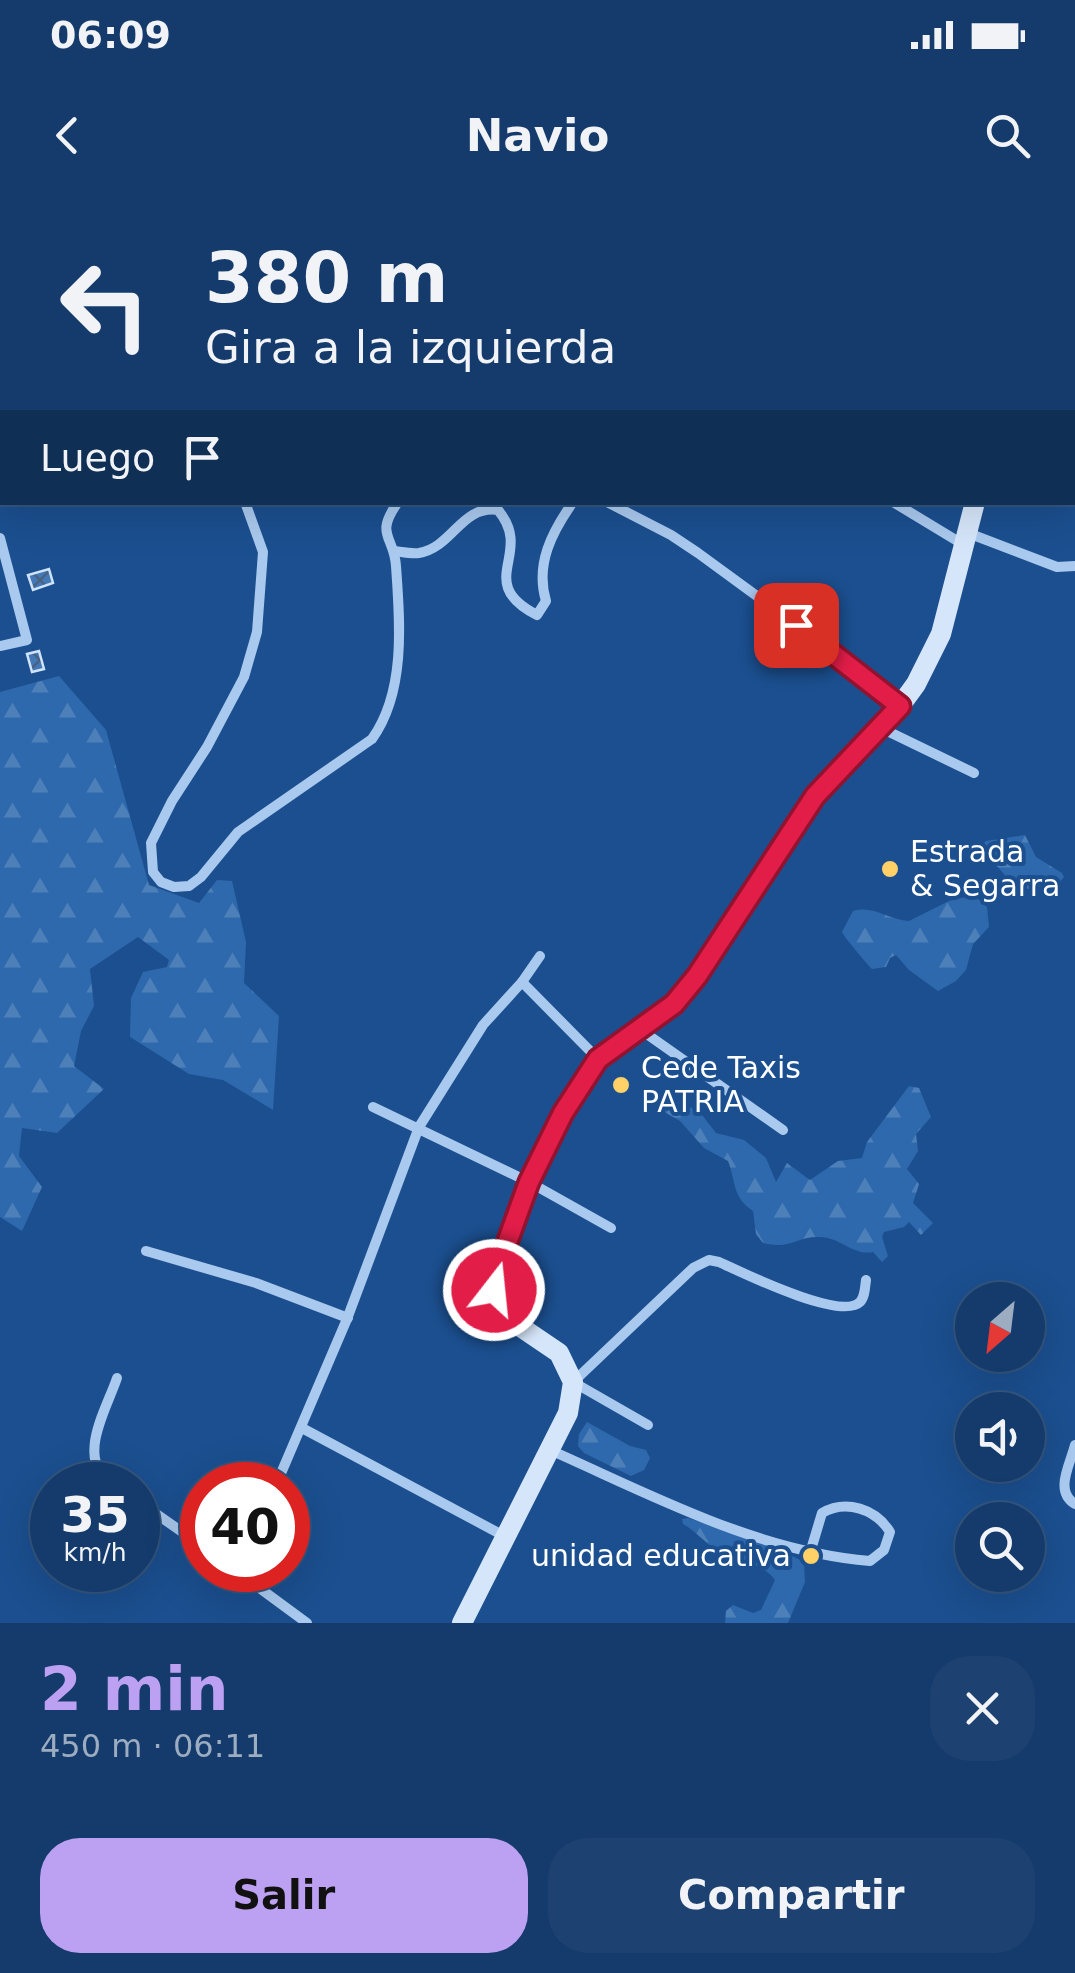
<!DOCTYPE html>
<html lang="es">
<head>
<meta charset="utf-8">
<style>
  :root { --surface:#143b6b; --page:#1d4271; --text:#f1f3f6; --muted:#9dadc1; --line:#33557e; --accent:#bca0f2 }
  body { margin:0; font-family:"DejaVu Sans",sans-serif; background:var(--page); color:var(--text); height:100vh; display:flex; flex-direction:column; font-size:38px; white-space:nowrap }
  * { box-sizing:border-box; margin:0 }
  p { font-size:32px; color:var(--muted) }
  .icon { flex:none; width:55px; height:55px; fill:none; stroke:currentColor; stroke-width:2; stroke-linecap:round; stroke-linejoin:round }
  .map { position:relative; height:1423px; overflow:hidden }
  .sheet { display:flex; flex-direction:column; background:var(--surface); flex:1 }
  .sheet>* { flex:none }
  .guide { position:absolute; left:0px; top:0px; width:1075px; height:305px; box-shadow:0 10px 40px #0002,0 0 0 2px var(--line); background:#143b6b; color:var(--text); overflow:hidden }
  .needle { width:65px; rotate:208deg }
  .tools { position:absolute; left:955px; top:1082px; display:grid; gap:20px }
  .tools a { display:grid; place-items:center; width:90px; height:90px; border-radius:50%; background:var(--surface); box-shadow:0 10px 40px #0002,0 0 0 2px var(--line); font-size:50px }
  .speed { position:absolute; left:30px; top:1262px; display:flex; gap:20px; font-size:50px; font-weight:700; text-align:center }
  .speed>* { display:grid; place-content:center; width:130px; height:130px; border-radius:50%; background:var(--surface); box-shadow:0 10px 40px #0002,0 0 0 2px var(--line); line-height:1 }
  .speed small { font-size:25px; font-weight:400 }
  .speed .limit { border:15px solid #d22; background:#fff; color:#111 }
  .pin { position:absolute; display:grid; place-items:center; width:85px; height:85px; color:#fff; margin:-42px; border-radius:20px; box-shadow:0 5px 15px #0006 }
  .me { position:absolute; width:110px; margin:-55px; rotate:16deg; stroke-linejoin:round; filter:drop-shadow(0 0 8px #0008) }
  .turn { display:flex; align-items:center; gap:35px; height:210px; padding:0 40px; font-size:45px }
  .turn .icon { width:130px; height:130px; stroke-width:2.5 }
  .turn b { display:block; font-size:70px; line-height:85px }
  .then { display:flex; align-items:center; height:95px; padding:0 40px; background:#0003; gap:20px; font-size:38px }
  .round { display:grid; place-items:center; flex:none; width:105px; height:105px; border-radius:40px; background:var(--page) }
  .head { display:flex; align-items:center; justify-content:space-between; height:170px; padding:0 40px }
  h1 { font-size:60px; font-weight:600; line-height:75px; color:var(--accent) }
  .cta { display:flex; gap:20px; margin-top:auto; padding:20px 40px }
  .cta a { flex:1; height:115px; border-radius:40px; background:var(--accent); color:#111; font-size:40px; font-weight:600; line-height:115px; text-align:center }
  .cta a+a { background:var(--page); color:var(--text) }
  .status { display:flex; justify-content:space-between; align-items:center; height:70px; padding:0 50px; background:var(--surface); direction:ltr }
  .status svg { height:28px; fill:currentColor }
  header { display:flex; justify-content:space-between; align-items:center; height:130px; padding:0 40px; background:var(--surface); font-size:45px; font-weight:600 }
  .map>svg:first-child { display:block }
  .forest { fill:url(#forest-firs) }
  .building { fill:url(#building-cross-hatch); stroke:#cfe3fa; stroke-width:2.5 }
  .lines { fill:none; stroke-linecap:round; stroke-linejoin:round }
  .street { stroke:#a9c9ee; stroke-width:10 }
  .secondary { stroke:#d6e6fa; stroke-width:20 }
  .route-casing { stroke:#92132f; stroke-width:25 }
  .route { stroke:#e11d48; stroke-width:18 }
  .poi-dot { fill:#ffd166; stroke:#1b4f8f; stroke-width:4 }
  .labels { text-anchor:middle; stroke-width:8; stroke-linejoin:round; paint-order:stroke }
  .poi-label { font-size:30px; fill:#fff; stroke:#1b4f8f; text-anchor:start }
</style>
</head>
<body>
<div class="status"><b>06:09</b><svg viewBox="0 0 49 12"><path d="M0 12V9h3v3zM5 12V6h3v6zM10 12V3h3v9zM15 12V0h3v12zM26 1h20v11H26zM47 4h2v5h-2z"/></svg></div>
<header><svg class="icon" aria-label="back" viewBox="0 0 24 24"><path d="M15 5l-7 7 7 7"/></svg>Navio<svg class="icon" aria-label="search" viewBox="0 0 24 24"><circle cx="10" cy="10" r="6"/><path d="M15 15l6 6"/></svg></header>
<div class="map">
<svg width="1075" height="1423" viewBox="0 0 1075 1423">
  <defs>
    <pattern id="forest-firs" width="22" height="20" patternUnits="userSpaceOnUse" patternTransform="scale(2.5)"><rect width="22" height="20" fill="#2e69ad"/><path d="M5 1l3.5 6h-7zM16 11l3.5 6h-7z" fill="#4d80b9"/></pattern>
    <pattern id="building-cross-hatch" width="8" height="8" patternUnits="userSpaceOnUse" patternTransform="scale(2.5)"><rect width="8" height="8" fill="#4478b7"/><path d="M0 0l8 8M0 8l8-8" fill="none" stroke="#486282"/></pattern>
  </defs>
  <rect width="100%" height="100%" fill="#1b4f8f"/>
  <!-- forest -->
  <g class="forest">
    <polygon points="59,476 106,530 149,685 199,703 217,680 232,681 246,742 244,783 279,816 273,910 223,880 189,874 130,837 131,798 143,772 167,767 169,760 138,737 90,769 94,806 81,831 74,866 104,889 57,933 22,928 19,956 42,987 22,1031 0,1017 0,492"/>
    <polygon points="1025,635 1036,657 1062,673 1064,677 1060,682 1018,691 998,667 974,652 986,641"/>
    <path d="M965,697L977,698L987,707L989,727L973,744L966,770L956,781L938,791L909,770L896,755L890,758L886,767L872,769C867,764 844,737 842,732L853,711C875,705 888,720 909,721L949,701Z"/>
    <path d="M909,886L919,888L931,917L916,934L918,951L907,969L919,984L913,1003L933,1023L921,1035L909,1022L904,1027L884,1032L882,1037L888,1056L882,1062L873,1052C853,1056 840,1037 820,1037C796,1036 792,1050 763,1043L756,1034L753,1011C732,997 736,982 728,961L704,948L680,921L647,902L642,892L646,889L699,911L716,933L744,940L766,958L776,982L787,963L810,980L838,961L862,958L867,942Z"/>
    <polygon points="587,1222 630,1246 646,1250 650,1258 644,1270 631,1276 584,1253 578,1246 579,1234"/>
    <path d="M688,1318L770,1345L804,1362L805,1382L788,1423H725L726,1411L733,1405L753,1413L761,1410L775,1380C759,1359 736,1363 716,1350C704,1342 696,1331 683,1324L682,1319Z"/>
  </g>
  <!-- building -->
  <g class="building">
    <polygon points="49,369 53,383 33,390 28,375"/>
    <polygon points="39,451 44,469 32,472 27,454"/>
  </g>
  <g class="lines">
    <!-- street -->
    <g class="street">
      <polyline points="100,0 101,2"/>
      <polyline points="555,0 556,2"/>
      <polyline points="938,2 939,0"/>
      <polyline points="1072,268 1075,268"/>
      <path d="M245,302L263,352L257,432L244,477L207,547L172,601L151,643L153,672L161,682L174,687L189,686L201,677L238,632L372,539C406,492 400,422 396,366C394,335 374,336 398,302"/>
      <polyline points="607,302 671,335 698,353 839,456 900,506"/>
      <polyline points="893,302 964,345"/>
      <polyline points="968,333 1057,367 1075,366"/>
      <polyline points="0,338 27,440 0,446"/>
      <path d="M394,351C402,352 412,354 419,353C453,347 461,305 498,310C535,354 473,382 537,415L546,401C535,364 552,332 573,302"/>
      <polyline points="881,528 974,573"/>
      <polyline points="522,782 598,859"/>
      <polyline points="641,830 783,930"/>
      <polyline points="373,907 529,982 611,1028"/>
      <polyline points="146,1051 256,1083 348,1118"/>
      <path d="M648,1225L573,1182L693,1068L709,1060L719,1062C743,1073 841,1121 860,1102C865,1097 865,1087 866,1080"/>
      <polyline points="302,1228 506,1337"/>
      <path d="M1075,1245C1070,1265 1054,1291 1075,1304"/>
      <path d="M550,1250C654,1296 755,1351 870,1361L884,1350L890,1332C876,1309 846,1299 822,1313L810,1353"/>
      <path d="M111,1285C76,1257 105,1213 117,1178"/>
      <polyline points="276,1285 347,1119 419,927 483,825 522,782 540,756"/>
      <polyline points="138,1301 202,1346"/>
      <polyline points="235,1370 307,1423"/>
    </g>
    <!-- secondary -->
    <g class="secondary">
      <polyline points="1029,2 1029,0"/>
      <polyline points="462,1423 568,1213 573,1182 559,1153 503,1115 496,1104 494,1079 529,982 563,913 598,859 673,804 697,776 815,596 900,506 916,484 941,434 975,302"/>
    </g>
  </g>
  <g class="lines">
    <!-- route casing -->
    <g class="route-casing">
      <polyline id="route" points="494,1090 494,1079 529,982 563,913 598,859 674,804 697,776 815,596 900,506 796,425"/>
    </g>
    <!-- route -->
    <use href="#route" class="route"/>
  </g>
  <!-- markers -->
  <g class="poi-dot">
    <circle cx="890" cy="669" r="10"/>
    <circle cx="621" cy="885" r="10"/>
    <circle cx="811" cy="1356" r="10"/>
  </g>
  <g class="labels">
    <!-- poi labels -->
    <g class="poi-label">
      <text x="910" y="662">Estrada<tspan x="910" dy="34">&amp; Segarra</tspan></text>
      <text x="641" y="878">Cede Taxis<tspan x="641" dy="34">PATRIA</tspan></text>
      <text x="791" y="1366" text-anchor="end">unidad educativa</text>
    </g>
  </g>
</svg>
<div class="tools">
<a><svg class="needle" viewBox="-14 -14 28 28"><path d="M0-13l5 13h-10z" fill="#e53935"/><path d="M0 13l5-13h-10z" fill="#9dadc1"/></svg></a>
<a><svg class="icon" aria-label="sound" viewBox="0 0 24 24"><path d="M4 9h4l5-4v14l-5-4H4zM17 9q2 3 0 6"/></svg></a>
<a><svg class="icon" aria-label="search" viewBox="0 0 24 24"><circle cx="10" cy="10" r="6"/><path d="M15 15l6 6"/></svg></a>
</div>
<div class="speed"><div>35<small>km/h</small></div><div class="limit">40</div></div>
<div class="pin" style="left:796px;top:425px;background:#d93025"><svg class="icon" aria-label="arrive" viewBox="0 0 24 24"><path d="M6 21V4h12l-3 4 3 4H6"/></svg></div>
<svg class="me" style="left:494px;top:1090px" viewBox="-20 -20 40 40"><circle r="17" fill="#e11d48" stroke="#fff" stroke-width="3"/><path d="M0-11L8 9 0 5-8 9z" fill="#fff"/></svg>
<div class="guide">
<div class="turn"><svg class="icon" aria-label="left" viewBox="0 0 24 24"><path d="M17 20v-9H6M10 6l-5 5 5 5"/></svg><div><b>380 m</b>Gira a la izquierda</div></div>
<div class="then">Luego<svg class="icon" aria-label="arrive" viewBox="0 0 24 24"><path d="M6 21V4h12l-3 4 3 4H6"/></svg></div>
</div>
</div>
<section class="sheet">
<div class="head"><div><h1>2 min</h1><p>450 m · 06:11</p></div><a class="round"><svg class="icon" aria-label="close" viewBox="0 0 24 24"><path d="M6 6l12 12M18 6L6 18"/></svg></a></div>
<div class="cta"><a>Salir</a><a>Compartir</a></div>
</section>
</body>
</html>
